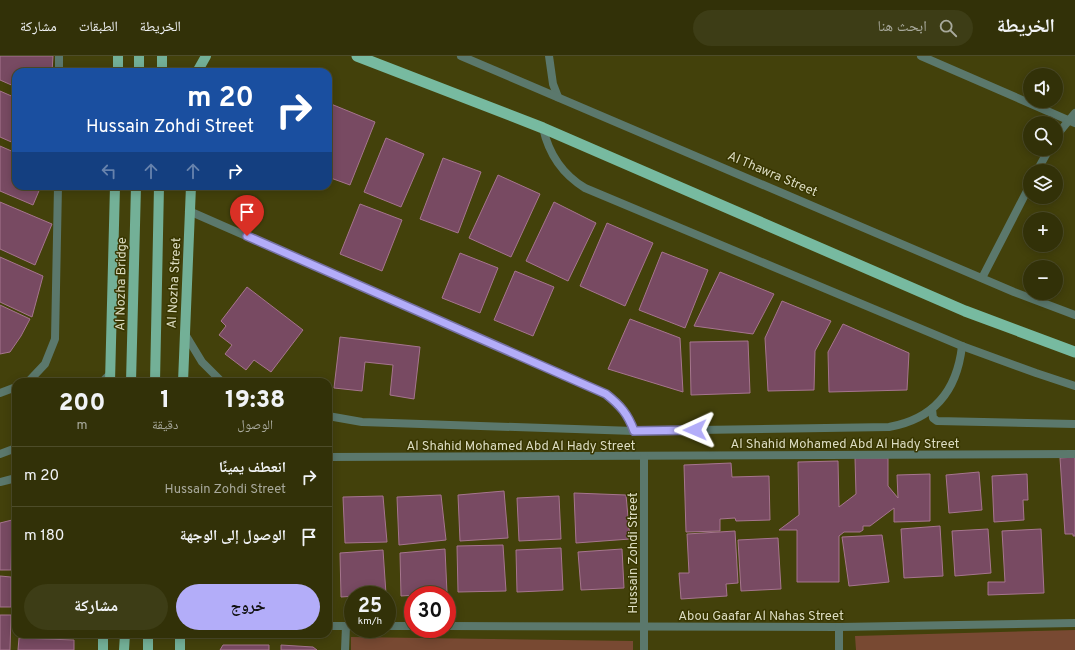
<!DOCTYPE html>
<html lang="ar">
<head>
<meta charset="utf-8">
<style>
  :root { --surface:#323108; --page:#3d3d16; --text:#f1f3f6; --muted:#a8a99c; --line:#4d4c29; --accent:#b3adf9 }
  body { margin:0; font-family:Overpass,"Noto Naskh Arabic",sans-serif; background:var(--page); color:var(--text); direction:rtl; height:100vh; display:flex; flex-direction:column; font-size:15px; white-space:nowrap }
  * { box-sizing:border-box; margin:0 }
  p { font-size:13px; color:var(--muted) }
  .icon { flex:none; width:22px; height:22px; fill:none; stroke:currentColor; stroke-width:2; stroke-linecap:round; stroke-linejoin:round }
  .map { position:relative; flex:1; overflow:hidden; direction:ltr }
  .details { position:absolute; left:12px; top:322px; width:320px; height:260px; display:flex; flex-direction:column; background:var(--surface); border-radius:12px; box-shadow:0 2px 10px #0003,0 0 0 1px var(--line); direction:rtl }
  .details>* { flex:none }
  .top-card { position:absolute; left:12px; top:12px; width:320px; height:122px; border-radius:12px; box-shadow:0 2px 10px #0003,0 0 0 1px var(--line); direction:rtl; background:#1a4fa0; color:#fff; overflow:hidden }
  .tools { position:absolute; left:1023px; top:12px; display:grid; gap:8px }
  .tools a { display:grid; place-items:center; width:40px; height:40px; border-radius:50%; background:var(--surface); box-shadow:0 2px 10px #0003,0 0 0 1px var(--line); font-size:20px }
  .speed { position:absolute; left:344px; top:530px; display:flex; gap:8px; font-size:20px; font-weight:700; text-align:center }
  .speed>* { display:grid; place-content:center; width:52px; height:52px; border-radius:50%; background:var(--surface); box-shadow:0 2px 10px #0003,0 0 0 1px var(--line); line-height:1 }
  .speed small { font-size:10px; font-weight:400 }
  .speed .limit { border:6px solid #d22; background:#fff; color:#111 }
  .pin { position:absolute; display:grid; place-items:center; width:34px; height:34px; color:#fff; margin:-41px -17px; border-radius:50% 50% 50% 0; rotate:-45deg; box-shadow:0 0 4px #0007 }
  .pin .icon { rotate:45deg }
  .me { position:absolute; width:44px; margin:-22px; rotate:269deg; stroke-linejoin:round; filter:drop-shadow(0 0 3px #0008) }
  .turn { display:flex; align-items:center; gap:14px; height:84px; padding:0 12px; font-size:18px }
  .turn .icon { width:52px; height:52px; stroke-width:2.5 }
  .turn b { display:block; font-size:28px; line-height:34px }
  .lanes { display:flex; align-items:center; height:38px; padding:0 12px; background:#0003; justify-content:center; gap:20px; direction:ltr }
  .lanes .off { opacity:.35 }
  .eta { display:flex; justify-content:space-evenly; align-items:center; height:68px; text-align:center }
  .eta b { font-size:24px; font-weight:800; line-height:28px }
  .primary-button { display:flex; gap:8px; margin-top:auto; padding:8px 12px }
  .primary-button a { flex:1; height:46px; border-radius:24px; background:var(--accent); color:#111; font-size:16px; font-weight:800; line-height:46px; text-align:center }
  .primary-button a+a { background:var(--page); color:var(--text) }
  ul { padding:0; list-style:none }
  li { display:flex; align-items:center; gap:12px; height:60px; padding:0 12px; border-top:1px solid var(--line) }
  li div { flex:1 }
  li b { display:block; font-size:15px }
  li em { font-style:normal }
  header { display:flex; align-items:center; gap:24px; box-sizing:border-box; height:56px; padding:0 20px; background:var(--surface); border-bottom:1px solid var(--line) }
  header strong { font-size:19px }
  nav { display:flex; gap:22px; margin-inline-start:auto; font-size:14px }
  .search { width:280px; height:36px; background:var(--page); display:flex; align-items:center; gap:10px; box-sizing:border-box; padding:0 14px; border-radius:22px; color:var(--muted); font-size:15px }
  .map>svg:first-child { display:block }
  .green { fill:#784932 }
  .building { fill:#784a62; stroke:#a6758e }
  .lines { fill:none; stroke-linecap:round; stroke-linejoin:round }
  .minor { stroke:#5b786c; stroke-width:8 }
  .tertiary { stroke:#5b786c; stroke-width:8 }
  .primary { stroke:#73b097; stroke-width:10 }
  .trunk { stroke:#77baa0; stroke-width:11 }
  .route-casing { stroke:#7470a2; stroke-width:10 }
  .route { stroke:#b3adf9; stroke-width:7 }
  .labels { text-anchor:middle; stroke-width:3; stroke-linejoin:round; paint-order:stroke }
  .street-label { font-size:13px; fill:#dcdcc1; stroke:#383600 }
</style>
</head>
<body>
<header>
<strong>الخريطة</strong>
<div class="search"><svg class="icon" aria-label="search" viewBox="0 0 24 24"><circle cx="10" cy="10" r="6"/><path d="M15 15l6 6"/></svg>ابحث هنا</div>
<nav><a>الخريطة</a><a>الطبقات</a><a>مشاركة</a></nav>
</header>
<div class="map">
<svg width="1075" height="594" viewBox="0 0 1075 594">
  <rect width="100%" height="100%" fill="#43410b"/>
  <!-- green -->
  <g class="green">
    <polygon points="1075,574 1075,594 856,594 855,580"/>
    <polygon points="351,581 633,585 633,594 351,594"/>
  </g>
  <!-- building -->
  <g class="building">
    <polygon points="0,0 53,0 52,16 16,16 16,31 0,24"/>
    <polygon points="0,35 16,42 16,88 0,81"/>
    <polygon points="331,48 375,66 350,129 328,121 328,54"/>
    <polygon points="386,82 424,98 401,151 364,136"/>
    <polygon points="0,90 16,97 16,130 41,130 33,149 0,135"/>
    <polygon points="443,102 481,116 458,177 420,163"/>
    <polygon points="498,119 540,138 511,201 469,182"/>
    <polygon points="0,146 52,168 35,209 0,193"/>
    <polygon points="554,146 596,167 568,225 526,205"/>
    <polygon points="360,148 402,164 382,215 340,198"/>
    <polygon points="607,167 653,187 625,250 580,230"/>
    <polygon points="662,196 708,214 685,272 639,254"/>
    <polygon points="460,197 498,212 480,257 442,242"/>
    <polygon points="0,201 43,220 32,261 0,246"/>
    <polygon points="515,215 554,231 533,280 494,264"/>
    <polygon points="720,216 774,238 753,278 694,270"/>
    <polygon points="247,231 303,274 271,316 254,304 246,314 225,298 232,289 219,279 226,270 221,265"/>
    <polygon points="782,245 831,265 815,295 814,334 768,335 765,282"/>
    <polygon points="0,249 30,263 21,280 10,296 0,298"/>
    <polygon points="630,263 680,282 683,336 608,313"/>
    <polygon points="843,268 909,297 907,334 829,336 828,296"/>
    <polygon points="340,281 420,291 414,343 390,339 393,309 365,306 362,335 334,332"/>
    <polygon points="748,285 750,337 691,339 690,286"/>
    <polygon points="1075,401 1075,480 1073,480 1073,478 1065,478 1060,402"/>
    <polygon points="855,402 888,402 888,430 898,442 897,419 930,418 930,465 894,466 894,452 870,470 863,470 863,474 860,476 844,476 839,480 839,526 797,526 797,474 779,474 799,459 798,406 838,405 839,451 856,438"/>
    <polygon points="731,407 732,421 769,420 770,464 736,465 735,462 720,463 720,475 686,476 684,409"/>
    <polygon points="979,416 982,454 949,457 946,419"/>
    <polygon points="1027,418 1028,444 1023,444 1024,464 994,466 992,420"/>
    <polygon points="504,435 508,482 460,485 458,439"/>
    <polygon points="574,437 626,439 630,483 576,487"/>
    <polygon points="441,439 446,484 399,489 397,441"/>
    <polygon points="383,440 387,486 345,487 343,441"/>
    <polygon points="559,440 561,483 519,485 517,442"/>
    <polygon points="328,445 330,488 328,488"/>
    <polygon points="12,464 11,514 0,514 0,467"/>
    <polygon points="940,470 943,520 904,522 901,473"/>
    <polygon points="988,473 991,517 955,520 952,475"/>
    <polygon points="1041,473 1044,537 988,539 988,526 1005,526 1002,475"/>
    <polygon points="735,475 738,527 726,528 727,540 681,543 679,517 689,517 687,478"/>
    <polygon points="882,479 889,526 849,530 842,481"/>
    <polygon points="778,482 781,533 741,535 738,484"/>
    <polygon points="503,489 506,535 458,536 457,490"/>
    <polygon points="561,492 563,534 517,536 516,494"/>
    <polygon points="445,493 447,537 401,540 400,497"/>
    <polygon points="622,493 624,532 581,534 578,496"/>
    <polygon points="383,494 386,538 341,541 340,497"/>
    <polygon points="0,520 11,521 11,551 0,551"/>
    <polygon points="0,559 11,559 10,594 0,594"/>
    <polygon points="19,582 74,584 74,594 18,594"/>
    <polygon points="223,589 269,589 269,594 220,594"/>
    <polygon points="281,589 313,591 317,594 281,594"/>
  </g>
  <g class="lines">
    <!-- minor -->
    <g class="minor">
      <polyline points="59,0 59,16"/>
      <polyline points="549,0 553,28 558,41"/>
      <polyline points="921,0 1075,67"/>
      <polyline points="1056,80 1075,57"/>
      <polyline points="1037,115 1049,93"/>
      <path d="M189,155L606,338C620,349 628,358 634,375"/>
      <polyline points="982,222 1030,129"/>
      <polyline points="185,278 202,306 222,326"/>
      <polyline points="28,326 45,308 55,283 58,130"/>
      <polyline points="0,337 16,331"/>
      <polyline points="932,353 933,362 937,365 1075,368"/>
      <path d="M328,360L362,366L634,375L889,371C934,363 957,335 962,290"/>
      <polyline points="328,401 1075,398"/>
      <polyline points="328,570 353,570"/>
      <polyline points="387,570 413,570"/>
      <polyline points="447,570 839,571 1075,567"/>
      <polyline points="839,571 839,594"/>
      <polyline points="345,594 346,570"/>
      <polyline points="644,594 644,400"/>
    </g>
    <!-- tertiary -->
    <g class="tertiary">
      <polyline points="461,0 1014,236 1075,259"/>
      <path d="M543,72C549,99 562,118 585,132L962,290L1036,317L1075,330"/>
      <polyline points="102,326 110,318"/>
      <polyline points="0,398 16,392"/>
      <polyline points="0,426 16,422"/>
    </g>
    <!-- primary -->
    <g class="primary">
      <polyline points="118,16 118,0"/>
      <polyline points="139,16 139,0"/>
      <polyline points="162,16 162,0"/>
      <polyline points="197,16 206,0"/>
      <polyline points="110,326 115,130"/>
      <polyline points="131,326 136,130"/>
      <polyline points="155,326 159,130"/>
      <polyline points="183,326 191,130"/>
      <polyline points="103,594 103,578"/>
      <polyline points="124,594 125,578"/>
      <polyline points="148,594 148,578"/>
      <polyline points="180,594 180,578"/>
    </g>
    <!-- trunk -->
    <polyline class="trunk" points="357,0 543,72 965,255 1075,296"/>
  </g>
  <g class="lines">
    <!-- route casing -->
    <g class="route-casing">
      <path id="route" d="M247,180L606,338C620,349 628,358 634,375L695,374"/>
    </g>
    <!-- route -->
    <use href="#route" class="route"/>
  </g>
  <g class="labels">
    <!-- street labels -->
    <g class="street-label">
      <text transform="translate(773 117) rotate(23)" y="5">Al Thawra Street</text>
      <text transform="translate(173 227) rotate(-87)" y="5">Al Nozha Street</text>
      <text transform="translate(120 228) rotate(-89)" y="5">Al Nozha Bridge</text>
      <text x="845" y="392">Al Shahid Mohamed Abd Al Hady Street</text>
      <text x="521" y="394">Al Shahid Mohamed Abd Al Hady Street</text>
      <text transform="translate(632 497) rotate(-90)" y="5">Hussain Zohdi Street</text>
      <text x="761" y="564">Abou Gaafar Al Nahas Street</text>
    </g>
  </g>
</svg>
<div class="tools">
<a><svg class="icon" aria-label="sound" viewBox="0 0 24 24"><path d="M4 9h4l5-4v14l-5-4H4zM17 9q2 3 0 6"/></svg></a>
<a><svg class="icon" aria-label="search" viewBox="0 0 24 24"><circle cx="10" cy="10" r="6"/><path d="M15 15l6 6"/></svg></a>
<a><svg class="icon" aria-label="layers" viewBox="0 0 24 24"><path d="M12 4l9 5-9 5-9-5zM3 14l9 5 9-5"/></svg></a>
<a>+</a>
<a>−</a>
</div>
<div class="speed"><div>25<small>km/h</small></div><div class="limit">30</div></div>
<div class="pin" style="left:247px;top:180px;background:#d93025"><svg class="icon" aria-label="arrive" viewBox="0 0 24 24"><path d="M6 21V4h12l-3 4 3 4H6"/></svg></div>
<svg class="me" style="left:695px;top:374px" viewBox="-20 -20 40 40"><path d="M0-17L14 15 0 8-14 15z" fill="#b3adf9" stroke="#fff" stroke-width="4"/></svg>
<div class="top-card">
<div class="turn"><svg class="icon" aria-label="right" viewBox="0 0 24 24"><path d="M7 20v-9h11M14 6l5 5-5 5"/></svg><div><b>20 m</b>Hussain Zohdi Street</div></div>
<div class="lanes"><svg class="icon off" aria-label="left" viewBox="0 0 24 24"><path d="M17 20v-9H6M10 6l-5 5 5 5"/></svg><svg class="icon off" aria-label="ahead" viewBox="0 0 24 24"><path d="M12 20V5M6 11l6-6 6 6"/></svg><svg class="icon off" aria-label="ahead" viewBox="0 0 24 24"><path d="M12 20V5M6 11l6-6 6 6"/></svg><svg class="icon" aria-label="right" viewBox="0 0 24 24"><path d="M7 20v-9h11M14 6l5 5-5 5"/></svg></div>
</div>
<section class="details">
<div class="eta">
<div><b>19:38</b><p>الوصول</p></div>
<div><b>1</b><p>دقيقة</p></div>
<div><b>200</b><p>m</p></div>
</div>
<ul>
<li><svg class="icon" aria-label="right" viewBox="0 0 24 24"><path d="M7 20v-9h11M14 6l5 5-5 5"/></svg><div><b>انعطف يمينًا</b><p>Hussain Zohdi Street</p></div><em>20 m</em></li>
<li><svg class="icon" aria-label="arrive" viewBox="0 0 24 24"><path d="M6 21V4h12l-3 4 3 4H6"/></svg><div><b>الوصول إلى الوجهة</b></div><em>180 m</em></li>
</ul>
<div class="primary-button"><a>خروج</a><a>مشاركة</a></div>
</section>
</div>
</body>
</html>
